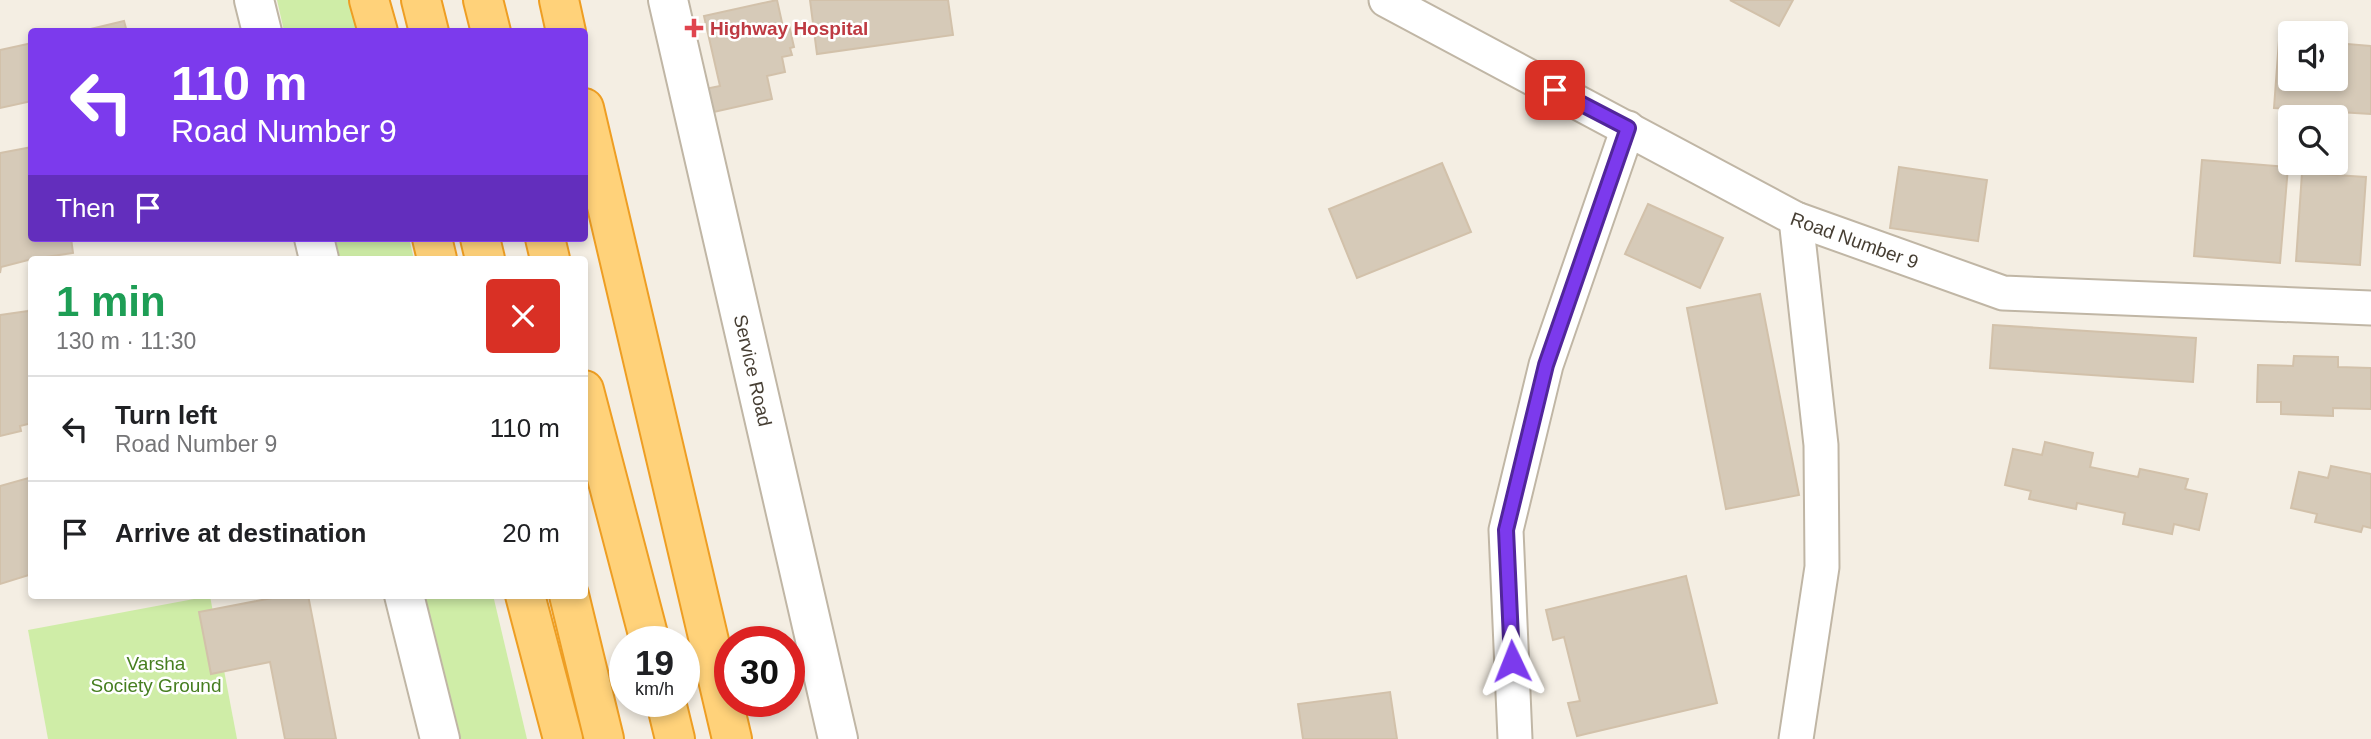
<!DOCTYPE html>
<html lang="en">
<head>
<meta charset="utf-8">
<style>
  :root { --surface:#fff; --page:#f6f6f6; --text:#202124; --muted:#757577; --line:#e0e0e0 }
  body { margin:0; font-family:Arial,sans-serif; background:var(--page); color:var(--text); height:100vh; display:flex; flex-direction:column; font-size:26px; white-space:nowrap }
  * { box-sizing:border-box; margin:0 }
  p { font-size:23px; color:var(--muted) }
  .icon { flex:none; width:38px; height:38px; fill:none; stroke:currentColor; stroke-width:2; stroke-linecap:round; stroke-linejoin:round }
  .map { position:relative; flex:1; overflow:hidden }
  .panel { position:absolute; left:28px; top:256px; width:560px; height:343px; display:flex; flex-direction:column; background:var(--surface); border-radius:7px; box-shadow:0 4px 10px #0003 }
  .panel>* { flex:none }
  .banner { position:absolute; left:28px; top:28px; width:560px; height:214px; border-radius:7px; box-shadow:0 4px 10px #0003; background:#7c3aed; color:#fff; overflow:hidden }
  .buttons { position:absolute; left:2278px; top:21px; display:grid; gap:14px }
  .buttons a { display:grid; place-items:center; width:70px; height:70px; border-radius:7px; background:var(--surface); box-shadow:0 4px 10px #0003; font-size:35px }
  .speed { position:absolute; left:609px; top:626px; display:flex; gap:14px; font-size:35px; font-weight:700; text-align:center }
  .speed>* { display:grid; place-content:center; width:91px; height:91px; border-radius:50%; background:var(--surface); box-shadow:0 4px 10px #0003; line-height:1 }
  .speed small { font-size:18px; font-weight:400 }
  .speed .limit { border:10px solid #d22; background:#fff; color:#111 }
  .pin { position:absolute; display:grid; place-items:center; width:60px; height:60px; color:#fff; margin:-30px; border-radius:14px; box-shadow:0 4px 10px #0006 }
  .me { position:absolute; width:77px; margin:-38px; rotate:358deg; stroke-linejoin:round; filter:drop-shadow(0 0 5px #0008) }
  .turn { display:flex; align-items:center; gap:24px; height:147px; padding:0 28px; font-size:32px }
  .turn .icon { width:91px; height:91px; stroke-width:2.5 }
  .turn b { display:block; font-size:49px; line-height:60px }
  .then { display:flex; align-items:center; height:66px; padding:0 28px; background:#0003; gap:14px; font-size:26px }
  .round { display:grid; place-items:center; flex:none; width:74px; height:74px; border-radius:7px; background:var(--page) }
  .head { display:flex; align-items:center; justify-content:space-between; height:119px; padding:0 28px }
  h1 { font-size:42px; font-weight:700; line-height:52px; color:#1e9e55 }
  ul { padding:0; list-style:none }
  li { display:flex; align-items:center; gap:21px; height:105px; padding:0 28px; border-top:2px solid var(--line) }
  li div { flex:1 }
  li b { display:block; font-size:26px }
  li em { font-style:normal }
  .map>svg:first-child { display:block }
  .green { fill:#cfeda7 }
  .building { fill:#d6cab8; stroke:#d2c1aa; stroke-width:2 }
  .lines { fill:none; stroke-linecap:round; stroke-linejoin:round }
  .minor-casing { stroke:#c0b6a5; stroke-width:37 }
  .tertiary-casing { stroke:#c0b6a5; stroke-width:42 }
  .trunk-casing { stroke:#ee9e23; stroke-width:42 }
  .minor { stroke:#fff; stroke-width:33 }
  .tertiary { stroke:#fff; stroke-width:38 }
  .trunk { stroke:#ffd27a; stroke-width:38 }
  .route-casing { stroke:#51269a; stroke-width:18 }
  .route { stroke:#7c3aed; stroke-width:12 }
  .health-dot { fill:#e0444e; stroke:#fff; stroke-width:2.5 }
  .labels { text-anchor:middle; stroke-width:5; stroke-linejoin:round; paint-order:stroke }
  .health-label { font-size:19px; font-weight:bold; fill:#be3a42; stroke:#fff; text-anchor:start }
  .street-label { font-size:19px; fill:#463e33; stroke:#fff }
  .park-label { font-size:19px; fill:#467e20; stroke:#fff }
</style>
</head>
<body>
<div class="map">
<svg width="2371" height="739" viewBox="0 0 2371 739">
  <rect width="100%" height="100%" fill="#f4eee3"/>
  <!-- green -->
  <g class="green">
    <polygon points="277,0 352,0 360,31 284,31"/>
    <polygon points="335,238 409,238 414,259 340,259"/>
    <polygon points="422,595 493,595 527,739 457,739"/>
    <polygon points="210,596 237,739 48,739 28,630"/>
  </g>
  <!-- building -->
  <g class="building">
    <polygon points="777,0 783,27 789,25 794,47 790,48 792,55 782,57 785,72 767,76 772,99 700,115 695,91 720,86 704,16"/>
    <polygon points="810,0 948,0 953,35 817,54"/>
    <polygon points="1730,0 1793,0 1779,26"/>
    <polygon points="124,21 127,32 78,32"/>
    <polygon points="2279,40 2291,41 2291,79 2336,79 2336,43 2371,46 2371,114 2274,108"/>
    <polygon points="32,43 32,101 0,108 0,50"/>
    <polygon points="32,147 32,238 71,238 73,253 32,259 1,267 0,273 0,153"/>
    <polygon points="2202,160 2288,167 2280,263 2194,256"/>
    <polygon points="1442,163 1471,232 1357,278 1329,209"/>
    <polygon points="1899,167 1987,180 1978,241 1890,228"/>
    <polygon points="2302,173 2366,177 2360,265 2296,261"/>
    <polygon points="1648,204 1723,238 1700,288 1625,254"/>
    <polygon points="1760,294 1799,495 1726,509 1687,308"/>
    <polygon points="32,307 32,423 20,426 21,431 0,436 0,315 28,311"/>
    <polygon points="1993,325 2196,338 2193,382 1990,368"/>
    <polygon points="2294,356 2338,357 2338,367 2371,368 2371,409 2333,408 2333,416 2281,414 2281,402 2257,402 2258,365 2293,366"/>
    <polygon points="2045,442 2093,453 2090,467 2138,477 2140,469 2188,479 2185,489 2207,494 2199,530 2174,524 2172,534 2123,524 2125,513 2077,503 2076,509 2029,499 2031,491 2005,485 2013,449 2042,455"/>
    <polygon points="2331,466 2371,474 2371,528 2363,526 2361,532 2315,522 2317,514 2291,508 2299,472 2328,478"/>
    <polygon points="32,477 32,574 0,584 0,486"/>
    <polygon points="1686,576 1717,703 1577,736 1568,703 1580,701 1564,637 1553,640 1546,610"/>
    <polygon points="288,595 308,595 336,739 285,739 270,662 211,674 199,612"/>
    <polygon points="1390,692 1397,739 1303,739 1298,704"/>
  </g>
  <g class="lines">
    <!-- minor casing -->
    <g class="minor-casing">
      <g id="minor">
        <path id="s1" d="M1386,0L1796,219L2003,293L2371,308"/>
        <polyline points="1796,219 1821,445 1822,567 1796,739"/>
        <polyline points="1515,739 1506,530 1546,365 1628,128"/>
      </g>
    </g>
    <!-- tertiary casing -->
    <g class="tertiary-casing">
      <g id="tertiary">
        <polyline points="254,0 262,32"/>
        <path id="s2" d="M668,0L838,739"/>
        <polyline points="314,238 319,259"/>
        <polyline points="404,595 440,739"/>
      </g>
    </g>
    <!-- trunk casing -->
    <g class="trunk-casing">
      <g id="trunk">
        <polyline points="369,0 378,32"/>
        <polyline points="421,0 429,32"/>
        <polyline points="483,0 491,32"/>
        <polyline points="559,0 566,32"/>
        <polyline points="584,108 732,739"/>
        <polyline points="432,238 437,259"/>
        <polyline points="480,238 485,259"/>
        <polyline points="545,238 550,259"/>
        <polyline points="584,390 650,642"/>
        <polyline points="525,595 563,739"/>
        <polyline points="569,595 604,739"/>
        <polyline points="666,702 675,739"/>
      </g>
    </g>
    <!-- minor -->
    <use href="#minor" class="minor"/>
    <!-- tertiary -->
    <use href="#tertiary" class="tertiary"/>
    <!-- trunk -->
    <use href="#trunk" class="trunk"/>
  </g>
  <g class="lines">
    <!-- route casing -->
    <g class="route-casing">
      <polyline id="route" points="1512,661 1506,530 1546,365 1628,128 1555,90"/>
    </g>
    <!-- route -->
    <use href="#route" class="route"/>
  </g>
  <!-- markers -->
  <path class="health-dot" d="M690.5 17.5h7v7h7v7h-7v7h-7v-7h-7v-7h7z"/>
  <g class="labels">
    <!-- health labels -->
    <g class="health-label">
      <text x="710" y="35">Highway Hospital</text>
    </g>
    <!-- street labels -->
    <g class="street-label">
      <text dy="7" stroke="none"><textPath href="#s1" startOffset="527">Road Number 9</textPath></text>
      <text dy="7" stroke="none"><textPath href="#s2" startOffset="380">Service Road</textPath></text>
    </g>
    <!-- park labels -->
    <g class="park-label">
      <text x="156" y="670">Varsha<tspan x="156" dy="22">Society Ground</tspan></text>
    </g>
  </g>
</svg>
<div class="buttons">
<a><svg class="icon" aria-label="sound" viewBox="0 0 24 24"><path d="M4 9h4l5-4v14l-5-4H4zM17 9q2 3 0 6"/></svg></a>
<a><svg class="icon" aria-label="search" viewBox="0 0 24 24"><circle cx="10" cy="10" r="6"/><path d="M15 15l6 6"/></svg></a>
</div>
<div class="speed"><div>19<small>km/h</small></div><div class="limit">30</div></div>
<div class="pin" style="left:1555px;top:90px;background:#d93025"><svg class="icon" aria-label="arrive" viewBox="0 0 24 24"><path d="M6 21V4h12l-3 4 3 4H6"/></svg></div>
<svg class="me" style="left:1512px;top:661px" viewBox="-20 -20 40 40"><path d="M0-17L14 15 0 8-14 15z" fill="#7c3aed" stroke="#fff" stroke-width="4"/></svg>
<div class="banner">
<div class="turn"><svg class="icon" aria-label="left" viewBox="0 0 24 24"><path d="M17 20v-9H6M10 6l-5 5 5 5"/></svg><div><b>110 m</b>Road Number 9</div></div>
<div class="then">Then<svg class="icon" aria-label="arrive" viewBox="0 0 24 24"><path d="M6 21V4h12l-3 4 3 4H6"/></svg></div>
</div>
<section class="panel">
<div class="head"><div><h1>1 min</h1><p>130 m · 11:30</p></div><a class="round" style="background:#d93025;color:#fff"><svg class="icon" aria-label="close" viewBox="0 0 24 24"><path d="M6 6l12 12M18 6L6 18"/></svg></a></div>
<ul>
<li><svg class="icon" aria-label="left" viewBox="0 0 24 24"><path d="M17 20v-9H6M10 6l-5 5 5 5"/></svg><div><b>Turn left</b><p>Road Number 9</p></div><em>110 m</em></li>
<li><svg class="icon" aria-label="arrive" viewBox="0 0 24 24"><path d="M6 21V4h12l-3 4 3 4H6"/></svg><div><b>Arrive at destination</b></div><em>20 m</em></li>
</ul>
</section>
</div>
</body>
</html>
